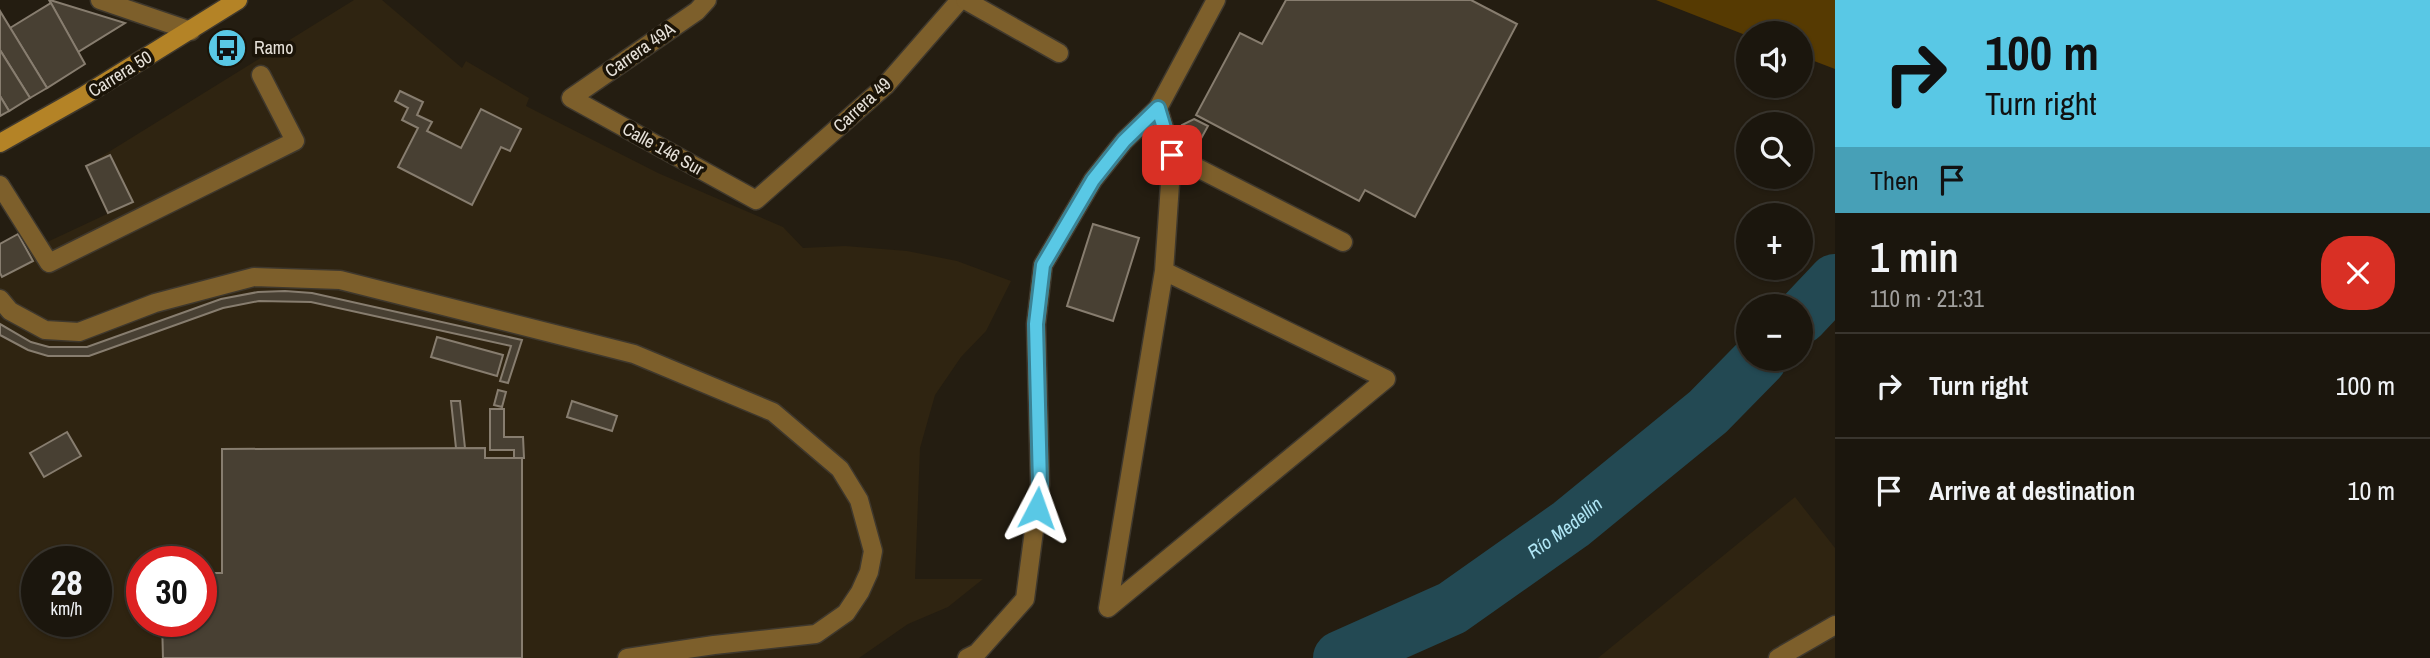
<!DOCTYPE html>
<html lang="en">
<head>
<meta charset="utf-8">
<style>
  :root { --surface:#1b160d; --page:#241f16; --text:#f1f3f6; --muted:#a09f9d; --line:#39352e }
  body { margin:0; font-family:"Archivo Narrow",sans-serif; background:var(--page); color:var(--text); height:100vh; display:flex; flex-direction:column; font-size:26px; white-space:nowrap }
  * { box-sizing:border-box; margin:0 }
  p { font-size:23px; color:var(--muted) }
  .icon { flex:none; width:38px; height:38px; fill:none; stroke:currentColor; stroke-width:2; stroke-linecap:round; stroke-linejoin:round }
  .map { position:relative; flex:1; overflow:hidden }
  .side { display:flex; flex-direction:column; background:var(--surface); width:595px }
  .side>* { flex:none }
  .top-card { background:#59c8e5; color:#111; overflow:hidden }
  .buttons { position:absolute; left:1736px; top:21px; display:grid; gap:14px }
  .buttons a { display:grid; place-items:center; width:77px; height:77px; border-radius:50%; background:var(--surface); box-shadow:0 2px 5px #0004,0 0 0 2px var(--line); font-size:35px }
  .speed { position:absolute; left:21px; top:546px; display:flex; gap:14px; font-size:35px; font-weight:700; text-align:center }
  .speed>* { display:grid; place-content:center; width:91px; height:91px; border-radius:50%; background:var(--surface); box-shadow:0 2px 5px #0004,0 0 0 2px var(--line); line-height:1 }
  .speed small { font-size:18px; font-weight:400 }
  .speed .limit { border:10px solid #d22; background:#fff; color:#111 }
  .pin { position:absolute; display:grid; place-items:center; width:60px; height:60px; color:#fff; margin:-30px; border-radius:14px; box-shadow:0 4px 10px #0006 }
  .me { position:absolute; width:77px; margin:-38px; rotate:4deg; stroke-linejoin:round; filter:drop-shadow(0 0 5px #0008) }
  .turn { display:flex; align-items:center; gap:24px; height:147px; padding:0 35px; font-size:32px }
  .turn .icon { width:91px; height:91px; stroke-width:2.5 }
  .turn b { display:block; font-size:49px; line-height:60px }
  .then { display:flex; align-items:center; height:66px; padding:0 35px; background:#0003; gap:14px; font-size:26px }
  .round { display:grid; place-items:center; flex:none; width:74px; height:74px; border-radius:28px; background:var(--page) }
  .headline { display:flex; align-items:center; justify-content:space-between; height:119px; padding:0 35px }
  h1 { font-size:42px; font-weight:600; line-height:52px }
  ul { padding:0; list-style:none }
  li { display:flex; align-items:center; gap:21px; height:105px; padding:0 35px; border-top:2px solid var(--line) }
  li div { flex:1 }
  li b { display:block; font-size:26px }
  li em { font-style:normal }
  main { display:flex; flex:1; min-height:0 }
  .map>svg:first-child { display:block }
  .built { fill:#2f2411; fill-rule:evenodd }
  .green { fill:#563a02 }
  .lines { fill:none; stroke-linecap:round; stroke-linejoin:round }
  .river { stroke:#234953; stroke-width:54 }
  .building { fill:#484033; stroke:#877d6f; stroke-width:2 }
  .lane-casing { stroke:#3f382d; stroke-width:21 }
  .street-casing { stroke:#3f382d; stroke-width:21 }
  .secondary-casing { stroke:#3f382d; stroke-width:21 }
  .lane { stroke:#7d5f2b; stroke-width:18 }
  .street { stroke:#7d5f2b; stroke-width:18 }
  .secondary { stroke:#b48326; stroke-width:18 }
  .route-casing { stroke:#3a8295; stroke-width:18 }
  .route { stroke:#59c8e5; stroke-width:12 }
  .labels { text-anchor:middle; stroke-width:7; stroke-linejoin:round; paint-order:stroke }
  .poi-label { font-size:18px; fill:#e6e1d9; stroke:#1b1408; text-anchor:start }
  .street-label { font-size:18px; fill:#e6e1d9; stroke:#1b1408 }
  .water-label { font-size:19px; font-style:italic; fill:#afe5f4; stroke:#1b1408 }
</style>
</head>
<body>
<main>
<div class="map">
<svg width="1835" height="658" viewBox="0 0 1835 658">
  <rect width="100%" height="100%" fill="#241d11"/>
  <!-- built -->
  <g class="built">
    <path d="M354,0H382L462,68L466,61L529,98L526,106L658,173L783,227L803,248L845,246L907,251L957,261L1011,281L986,331L961,357L935,395L920,448L915,579H983L948,607L908,624L859,658H0V244L18,234L28,251L107,214L86,166ZM37,562H96V621H37ZM142,562H201V621H142Z"/>
    <polygon points="1795,497 1835,548 1835,658 1598,658"/>
  </g>
  <!-- green -->
  <polygon class="green" points="1656,0 1835,0 1835,69 1801,56 1801,33 1748,33 1748,36"/>
  <g class="lines">
    <!-- river -->
    <g class="river">
      <polyline points="1801,317 1835,281"/>
      <path id="s1" d="M1340,658L1452,608L1571,524L1708,412L1760,359"/>
    </g>
  </g>
  <!-- building -->
  <g class="building">
    <polygon points="49,0 50,0 125,23 78,52"/>
    <polygon points="1286,0 1471,0 1517,24 1415,217 1365,190 1359,201 1196,115 1240,33 1262,44"/>
    <polygon points="51,3 85,64 47,88 10,28"/>
    <polygon points="0,11 47,88 30,98 0,50"/>
    <polygon points="0,50 30,98 9,111 0,96"/>
    <polygon points="400,91 423,102 417,115 432,122 427,131 461,148 481,109 521,129 510,151 501,147 472,205 398,167 418,128 402,120 408,108 395,101"/>
    <polygon points="0,96 9,111 0,116"/>
    <polygon points="1194,119 1208,126 1198,144 1187,139 1182,125"/>
    <polygon points="110,155 133,202 108,213 86,166"/>
    <polygon points="1093,224 1139,238 1113,321 1067,306"/>
    <polygon points="18,234 33,261 2,277 0,273 0,244"/>
    <polygon points="285,291 312,293 522,340 508,383 500,381 511,346 311,302 259,301 223,308 89,356 48,356 28,350 0,335 0,324 31,342 49,347 87,347 221,299 258,292"/>
    <polygon points="437,337 503,355 497,376 431,357"/>
    <polygon points="498,390 506,392 502,407 494,405"/>
    <polygon points="451,401 460,401 465,448 456,448"/>
    <polygon points="572,401 617,416 612,431 567,417"/>
    <polygon points="490,409 504,409 504,437 523,437 524,458 514,458 514,450 490,450"/>
    <polygon points="67,432 81,456 44,477 30,453"/>
    <polygon points="485,448 485,458 522,458 522,658 163,658 162,621 201,621 201,573 222,573 222,449"/>
  </g>
  <g class="lines">
    <!-- lane casing -->
    <g class="lane-casing">
      <g id="lane">
        <polyline points="100,0 191,31"/>
        <polyline points="1158,108 1172,155 1343,242"/>
        <polyline points="0,185 49,263 295,141 261,75"/>
        <polyline points="1164,271 1386,379 1108,608 1164,271 1172,155"/>
        <polyline points="0,299 10,311 45,330 79,332 155,303 254,277 340,280 634,354 773,412 840,469 859,500 873,551 869,572 860,592 846,613 816,634 714,645 627,658"/>
        <polyline points="1778,658 1835,625"/>
      </g>
    </g>
    <!-- street casing -->
    <g class="street-casing">
      <g id="street">
        <polyline points="707,0 697,11 571,98 756,200 885,86 960,0"/>
        <polyline points="965,0 1059,53"/>
        <polyline points="967,658 977,653 1025,599 1040,485 1036,324 1043,265 1093,180 1124,141 1158,108 1216,0"/>
      </g>
    </g>
    <!-- secondary casing -->
    <g class="secondary-casing">
      <polyline id="secondary" points="0,143 85,95 238,0"/>
    </g>
    <!-- lane -->
    <use href="#lane" class="lane"/>
    <!-- street -->
    <use href="#street" class="street"/>
    <!-- secondary -->
    <use href="#secondary" class="secondary"/>
  </g>
  <g class="lines">
    <!-- route casing -->
    <g class="route-casing">
      <polyline id="route" points="1037,508 1040,485 1036,324 1043,265 1093,180 1124,141 1158,108 1172,155"/>
    </g>
    <!-- route -->
    <use href="#route" class="route"/>
  </g>
  <!-- icons -->
  <defs>
    <g id="bus-disc" transform="scale(2.0125)"><circle r="9.5" fill="#59c8e5" stroke="#1b1408"/><path d="M-5-6H5V4H4V6H2V4H-2V6H-4V4H-5ZM-3.5-4V0h7V-4ZM-3.5 1.2v1.5H-2V1.2ZM2 1.2v1.5H3.5V1.2Z" fill="#111"/></g>
  </defs>
  <g fill-rule="evenodd">
    <use href="#bus-disc" x="227" y="48"/>
  </g>
  <g class="labels">
    <!-- poi labels -->
    <g class="poi-label">
      <text x="254" y="54">Ramo</text>
    </g>
    <!-- street labels -->
    <g class="street-label">
      <text transform="translate(640 50) rotate(-35)" y="6">Carrera 49A</text>
      <text transform="translate(120 74) rotate(-32)" y="6">Carrera 50</text>
      <text transform="translate(862 105) rotate(-43)" y="6">Carrera 49</text>
      <text transform="translate(663 149) rotate(29)" y="6">Calle 146 Sur</text>
    </g>
    <!-- water labels -->
    <g class="water-label">
      <text dy="7" stroke="none"><textPath href="#s1" startOffset="261">Río Medellín</textPath></text>
    </g>
  </g>
</svg>
<div class="buttons">
<a><svg class="icon" aria-label="sound" viewBox="0 0 24 24"><path d="M4 9h4l5-4v14l-5-4H4zM17 9q2 3 0 6"/></svg></a>
<a><svg class="icon" aria-label="search" viewBox="0 0 24 24"><circle cx="10" cy="10" r="6"/><path d="M15 15l6 6"/></svg></a>
<a>+</a>
<a>−</a>
</div>
<div class="speed"><div>28<small>km/h</small></div><div class="limit">30</div></div>
<div class="pin" style="left:1172px;top:155px;background:#d93025"><svg class="icon" aria-label="arrive" viewBox="0 0 24 24"><path d="M6 21V4h12l-3 4 3 4H6"/></svg></div>
<svg class="me" style="left:1037px;top:508px" viewBox="-20 -20 40 40"><path d="M0-17L14 15 0 8-14 15z" fill="#59c8e5" stroke="#fff" stroke-width="4"/></svg>
</div>
<section class="side">
<div class="top-card">
<div class="turn"><svg class="icon" aria-label="right" viewBox="0 0 24 24"><path d="M7 20v-9h11M14 6l5 5-5 5"/></svg><div><b>100 m</b>Turn right</div></div>
<div class="then">Then<svg class="icon" aria-label="arrive" viewBox="0 0 24 24"><path d="M6 21V4h12l-3 4 3 4H6"/></svg></div>
</div>
<div class="headline"><div><h1>1 min</h1><p>110 m · 21:31</p></div><a class="round" style="background:#d93025;color:#fff"><svg class="icon" aria-label="close" viewBox="0 0 24 24"><path d="M6 6l12 12M18 6L6 18"/></svg></a></div>
<ul>
<li><svg class="icon" aria-label="right" viewBox="0 0 24 24"><path d="M7 20v-9h11M14 6l5 5-5 5"/></svg><div><b>Turn right</b></div><em>100 m</em></li>
<li><svg class="icon" aria-label="arrive" viewBox="0 0 24 24"><path d="M6 21V4h12l-3 4 3 4H6"/></svg><div><b>Arrive at destination</b></div><em>10 m</em></li>
</ul>
</section>
</main>
</body>
</html>
